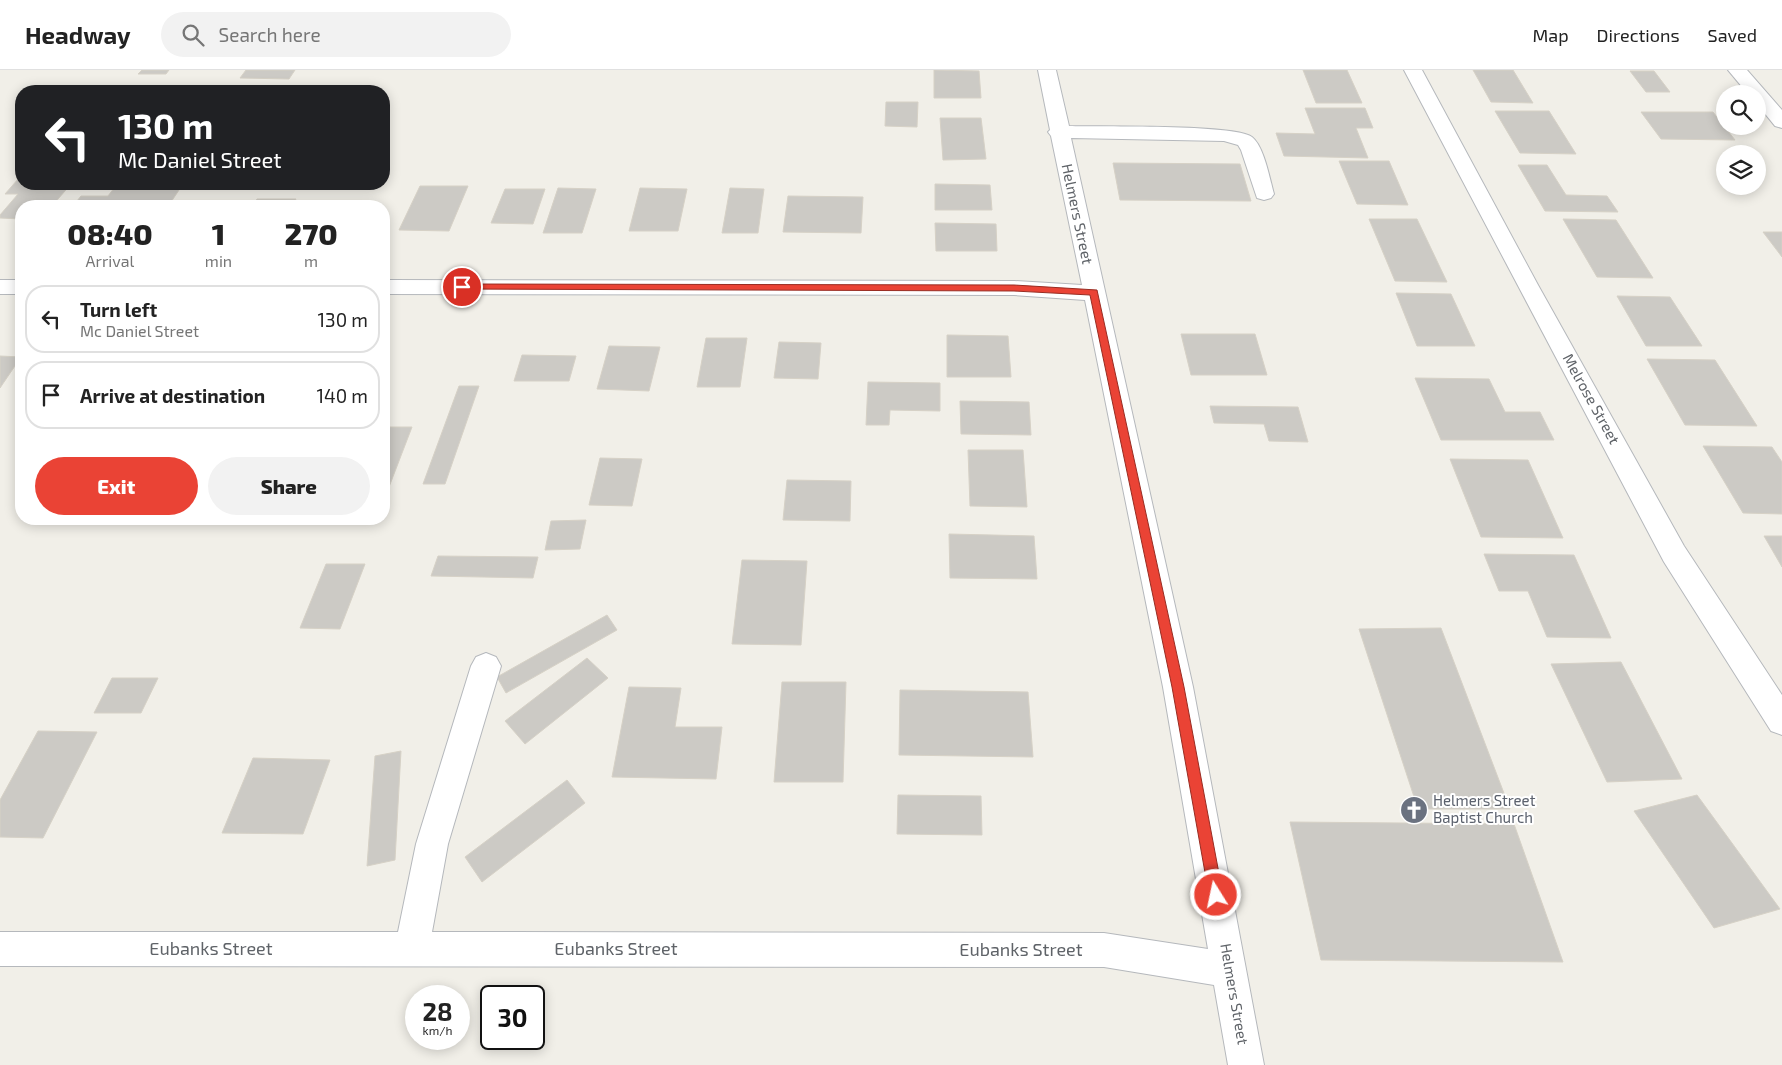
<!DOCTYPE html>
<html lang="en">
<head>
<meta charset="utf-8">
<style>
  :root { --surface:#fff; --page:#f2f2f2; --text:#222; --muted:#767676; --line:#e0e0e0; --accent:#ea4335 }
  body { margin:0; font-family:"Exo 2",sans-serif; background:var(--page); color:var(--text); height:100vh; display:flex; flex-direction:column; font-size:19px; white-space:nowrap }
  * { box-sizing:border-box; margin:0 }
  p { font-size:16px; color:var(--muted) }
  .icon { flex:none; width:28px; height:28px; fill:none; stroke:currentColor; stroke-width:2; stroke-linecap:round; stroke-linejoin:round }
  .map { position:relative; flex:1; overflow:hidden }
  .details { position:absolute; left:15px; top:130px; width:375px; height:325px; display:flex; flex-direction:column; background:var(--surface); border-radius:20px; box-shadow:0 2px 12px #0003 }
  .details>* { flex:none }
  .banner { position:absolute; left:15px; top:15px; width:375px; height:105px; border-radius:20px; box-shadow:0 2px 12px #0003; background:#202124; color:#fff; overflow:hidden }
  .buttons { position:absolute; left:1716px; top:15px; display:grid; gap:10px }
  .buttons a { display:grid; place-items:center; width:50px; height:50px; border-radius:50%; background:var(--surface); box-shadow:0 2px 12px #0003; font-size:25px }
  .speed { position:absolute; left:405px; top:915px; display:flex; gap:10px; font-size:25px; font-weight:700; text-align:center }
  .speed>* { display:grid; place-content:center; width:65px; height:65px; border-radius:50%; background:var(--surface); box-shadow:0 2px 12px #0003; line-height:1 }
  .speed small { font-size:12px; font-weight:400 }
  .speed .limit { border:2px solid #111; border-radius:8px; background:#fff; color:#111 }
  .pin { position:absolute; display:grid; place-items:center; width:42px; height:42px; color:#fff; margin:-21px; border:2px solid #fff; border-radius:50%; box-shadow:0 1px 5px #0007 }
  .me { position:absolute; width:55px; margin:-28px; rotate:350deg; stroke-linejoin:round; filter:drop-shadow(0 0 4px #0008) }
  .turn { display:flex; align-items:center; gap:18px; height:105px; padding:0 20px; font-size:22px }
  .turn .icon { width:65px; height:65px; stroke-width:2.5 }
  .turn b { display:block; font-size:35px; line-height:42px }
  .eta { display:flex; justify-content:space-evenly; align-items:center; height:85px; text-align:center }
  .eta b { font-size:30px; font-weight:800; line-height:35px }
  .button { display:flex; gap:10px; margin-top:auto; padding:10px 20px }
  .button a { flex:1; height:58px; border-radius:30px; background:var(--accent); color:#fff; font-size:20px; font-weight:800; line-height:58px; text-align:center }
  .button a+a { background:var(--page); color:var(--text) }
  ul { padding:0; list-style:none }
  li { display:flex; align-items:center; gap:15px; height:68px; margin:0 10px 8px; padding:0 10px; border:2px solid var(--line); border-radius:20px }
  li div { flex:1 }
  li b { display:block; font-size:19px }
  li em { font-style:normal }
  header { display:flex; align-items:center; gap:30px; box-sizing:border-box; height:70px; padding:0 25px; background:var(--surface); border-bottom:1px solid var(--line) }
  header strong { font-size:24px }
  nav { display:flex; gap:28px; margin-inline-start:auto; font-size:18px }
  .search { width:350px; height:45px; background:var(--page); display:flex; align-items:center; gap:12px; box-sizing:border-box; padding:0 18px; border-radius:28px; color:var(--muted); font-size:19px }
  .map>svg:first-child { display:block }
  .building { fill:#cccac5; stroke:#d6d1c6 }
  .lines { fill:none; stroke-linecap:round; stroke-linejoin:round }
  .minor-casing { stroke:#b5b8bc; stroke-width:2 }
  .minor { fill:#fff; fill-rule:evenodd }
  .route { fill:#ea4335; stroke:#982c22 }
  .labels { text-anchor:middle; stroke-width:4; stroke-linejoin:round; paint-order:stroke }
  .street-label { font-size:15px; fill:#5f6368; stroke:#fff }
  .worship-label { font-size:15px; fill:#5b616d; stroke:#fff; text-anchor:start }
  .near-street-label { font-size:18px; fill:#5f6368; stroke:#fff }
</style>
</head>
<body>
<header>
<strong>Headway</strong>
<div class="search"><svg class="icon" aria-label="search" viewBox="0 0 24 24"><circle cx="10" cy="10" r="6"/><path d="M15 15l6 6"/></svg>Search here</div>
<nav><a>Map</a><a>Directions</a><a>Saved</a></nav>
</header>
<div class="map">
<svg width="1782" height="995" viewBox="0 0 1782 995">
  <rect width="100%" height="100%" fill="#f1efe8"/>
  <!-- building -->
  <g class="building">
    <polygon points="142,0 169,0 166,4 138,4"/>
    <polygon points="246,0 295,0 289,9 240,8"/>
    <polygon points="934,0 979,1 981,28 934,28"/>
    <polygon points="1303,0 1347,0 1362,33 1316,33"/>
    <polygon points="1473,0 1513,0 1533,33 1491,32"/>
    <polygon points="1630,1 1654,1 1670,22 1646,22"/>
    <polygon points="886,32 918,32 917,57 885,56"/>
    <polygon points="1305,38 1365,38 1373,58 1356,58 1368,88 1284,86 1276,63 1315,64"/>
    <polygon points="1495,41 1549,41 1576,84 1520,83"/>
    <polygon points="1641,42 1713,42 1735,70 1661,69"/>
    <polygon points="940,48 981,48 986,89 943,90"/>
    <polygon points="1339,91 1389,91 1408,135 1357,134"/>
    <polygon points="1113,93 1240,94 1251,131 1120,130"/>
    <polygon points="1518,95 1547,95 1566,125 1607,126 1618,142 1545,141"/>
    <polygon points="19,108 21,108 21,114 71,114 52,136 21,136 21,149 0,148 0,145 18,124 5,124"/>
    <polygon points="935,114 990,115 992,140 935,140"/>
    <polygon points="420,116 468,116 449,161 399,160"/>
    <polygon points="115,117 181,117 169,135 73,136 81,126 108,126"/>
    <polygon points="558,118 596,119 582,163 543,163"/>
    <polygon points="640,118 687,119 678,161 629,161"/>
    <polygon points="730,118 764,119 758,163 722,163"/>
    <polygon points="505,119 545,119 533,154 491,153"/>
    <polygon points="788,126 863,127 861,163 783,162"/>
    <polygon points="257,129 296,129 292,136 253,136"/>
    <polygon points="332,134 372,135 331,136"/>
    <polygon points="1369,149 1417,149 1447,212 1395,211"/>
    <polygon points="1563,149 1616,150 1653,208 1597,207"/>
    <polygon points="935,153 996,154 997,181 936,181"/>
    <polygon points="1763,162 1782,162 1782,187"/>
    <polygon points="1396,223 1451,224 1475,276 1417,276"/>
    <polygon points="1617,226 1670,227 1702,276 1646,276"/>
    <polygon points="1181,264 1255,264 1267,305 1191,305"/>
    <polygon points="947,265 1008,266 1011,307 947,307"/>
    <polygon points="706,268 747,268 740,317 697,317"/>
    <polygon points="779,272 821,273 818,309 774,308"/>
    <polygon points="609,276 660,277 649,321 597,319"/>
    <polygon points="522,285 576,286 569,311 514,311"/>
    <polygon points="0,286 21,287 0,318"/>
    <polygon points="1647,289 1715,290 1757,356 1685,355"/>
    <polygon points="1415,308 1489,309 1505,342 1540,342 1554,370 1441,370"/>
    <polygon points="868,312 940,313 940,341 890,340 889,355 866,355"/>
    <polygon points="459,316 479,316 445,414 423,414"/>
    <polygon points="960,331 1029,332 1031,365 961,364"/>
    <polygon points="1210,336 1298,337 1308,372 1269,371 1264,354 1214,353"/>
    <polygon points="388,357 412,357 384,430 384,368"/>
    <polygon points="1703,376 1772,377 1782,392 1782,444 1743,443"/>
    <polygon points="968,380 1023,380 1027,437 970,436"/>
    <polygon points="600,388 642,389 632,436 589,435"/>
    <polygon points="1450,389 1528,390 1563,468 1481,467"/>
    <polygon points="787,410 851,411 850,451 783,450"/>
    <polygon points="586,450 580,479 545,480 551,451"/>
    <polygon points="949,464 1034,466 1037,509 950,508"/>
    <polygon points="1764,466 1782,466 1782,497"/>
    <polygon points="1484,484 1574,485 1611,568 1547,567 1528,521 1499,521"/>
    <polygon points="438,486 538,487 533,508 431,506"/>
    <polygon points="742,490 807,491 801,575 732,574"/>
    <polygon points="326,494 365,494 340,559 300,558"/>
    <polygon points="607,545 617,560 506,623 497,607"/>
    <polygon points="1441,558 1510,739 1418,739 1359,559"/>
    <polygon points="587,588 608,608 525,674 505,651"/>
    <polygon points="1621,592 1682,709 1607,712 1551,594"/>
    <polygon points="112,608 158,608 141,643 94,643"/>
    <polygon points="782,612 846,612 843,712 774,712"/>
    <polygon points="629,617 681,618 675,657 722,657 716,709 612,707"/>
    <polygon points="900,620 1028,622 1033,687 899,685"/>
    <polygon points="38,661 97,662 43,768 0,767 0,730"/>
    <polygon points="401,681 395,790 367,796 375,686"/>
    <polygon points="253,688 330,690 303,764 222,763"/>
    <polygon points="567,710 585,733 482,812 465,787"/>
    <polygon points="898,725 981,726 982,765 897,764"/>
    <polygon points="1697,725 1780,839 1714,858 1634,741"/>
    <polygon points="1290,752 1514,754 1563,892 1321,890"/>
  </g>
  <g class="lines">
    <!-- minor casing -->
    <g class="minor-casing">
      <g id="minor">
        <path d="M1038,0H1056L1069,56C1098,57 1235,54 1252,67C1264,76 1270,110 1274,124L1271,128L1264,130L1257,128L1241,80L1238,75L1224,71L1071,68L1193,617L1264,995H1228L1214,915L1104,897L0,896V862H398L416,774L471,596L476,587L486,583L496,587L501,596L448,774L432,862L1104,863L1208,879L1163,617L1085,230L1014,225L384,224V210L1014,211L1082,215L1051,66L1048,62L1050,60Z"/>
        <polygon points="1404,0 1422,0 1538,215 1684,476 1782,625 1782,665 1771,661 1664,492"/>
        <polygon points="1728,0 1747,0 1782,40 1782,58 1775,56 1758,35 1758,24 1748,24"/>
        <rect x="0" y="210" width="21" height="14"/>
      </g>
    </g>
    <!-- minor -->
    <use href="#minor" class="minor"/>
  </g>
  <!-- route -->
  <polygon class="route" points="462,214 1014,215 1097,220 1184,617 1223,825 1221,830 1216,832 1211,830 1209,825 1172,617 1090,225 1014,221 459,219 459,215"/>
  <!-- icons -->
  <defs>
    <g id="church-disc" transform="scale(1.4375)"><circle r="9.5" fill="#6b7280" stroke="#fff"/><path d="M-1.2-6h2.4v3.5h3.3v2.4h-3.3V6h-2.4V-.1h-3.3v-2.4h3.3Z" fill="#fff"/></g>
  </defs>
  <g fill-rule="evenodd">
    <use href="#church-disc" x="1414" y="740"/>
  </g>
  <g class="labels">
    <!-- street labels -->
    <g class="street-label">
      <text transform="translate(1077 144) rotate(78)" y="5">Helmers Street</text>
      <text transform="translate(1591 329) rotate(61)" y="5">Melrose Street</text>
      <text transform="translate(1234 924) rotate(80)" y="5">Helmers Street</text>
    </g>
    <!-- worship labels -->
    <g class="worship-label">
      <text x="1433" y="736">Helmers Street<tspan x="1433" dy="17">Baptist Church</tspan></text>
    </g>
    <!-- near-street labels -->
    <g class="near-street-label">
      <text x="211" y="885">Eubanks Street</text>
      <text x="616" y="885">Eubanks Street</text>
      <text x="1021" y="886">Eubanks Street</text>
    </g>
  </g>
</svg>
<div class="buttons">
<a><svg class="icon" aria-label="search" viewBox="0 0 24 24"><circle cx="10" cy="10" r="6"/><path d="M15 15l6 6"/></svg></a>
<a><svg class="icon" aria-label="layers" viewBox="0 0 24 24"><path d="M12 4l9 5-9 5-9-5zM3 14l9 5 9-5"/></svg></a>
</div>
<div class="speed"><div>28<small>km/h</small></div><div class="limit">30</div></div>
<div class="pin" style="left:462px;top:217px;background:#d93025"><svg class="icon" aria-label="arrive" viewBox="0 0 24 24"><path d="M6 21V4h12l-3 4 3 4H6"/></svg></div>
<svg class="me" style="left:1216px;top:825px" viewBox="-20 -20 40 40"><circle r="17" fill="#ea4335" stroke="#fff" stroke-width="3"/><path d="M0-11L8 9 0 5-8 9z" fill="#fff"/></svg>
<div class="banner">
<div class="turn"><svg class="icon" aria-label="left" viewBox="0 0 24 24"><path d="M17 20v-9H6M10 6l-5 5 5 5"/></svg><div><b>130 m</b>Mc Daniel Street</div></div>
</div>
<section class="details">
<div class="eta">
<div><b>08:40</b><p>Arrival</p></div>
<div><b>1</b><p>min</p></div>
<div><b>270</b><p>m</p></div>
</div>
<ul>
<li><svg class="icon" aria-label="left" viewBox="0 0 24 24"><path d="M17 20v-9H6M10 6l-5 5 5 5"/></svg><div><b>Turn left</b><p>Mc Daniel Street</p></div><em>130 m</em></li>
<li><svg class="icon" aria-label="arrive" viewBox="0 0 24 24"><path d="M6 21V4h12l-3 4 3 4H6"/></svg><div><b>Arrive at destination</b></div><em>140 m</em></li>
</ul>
<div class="button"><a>Exit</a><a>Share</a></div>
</section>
</div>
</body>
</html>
